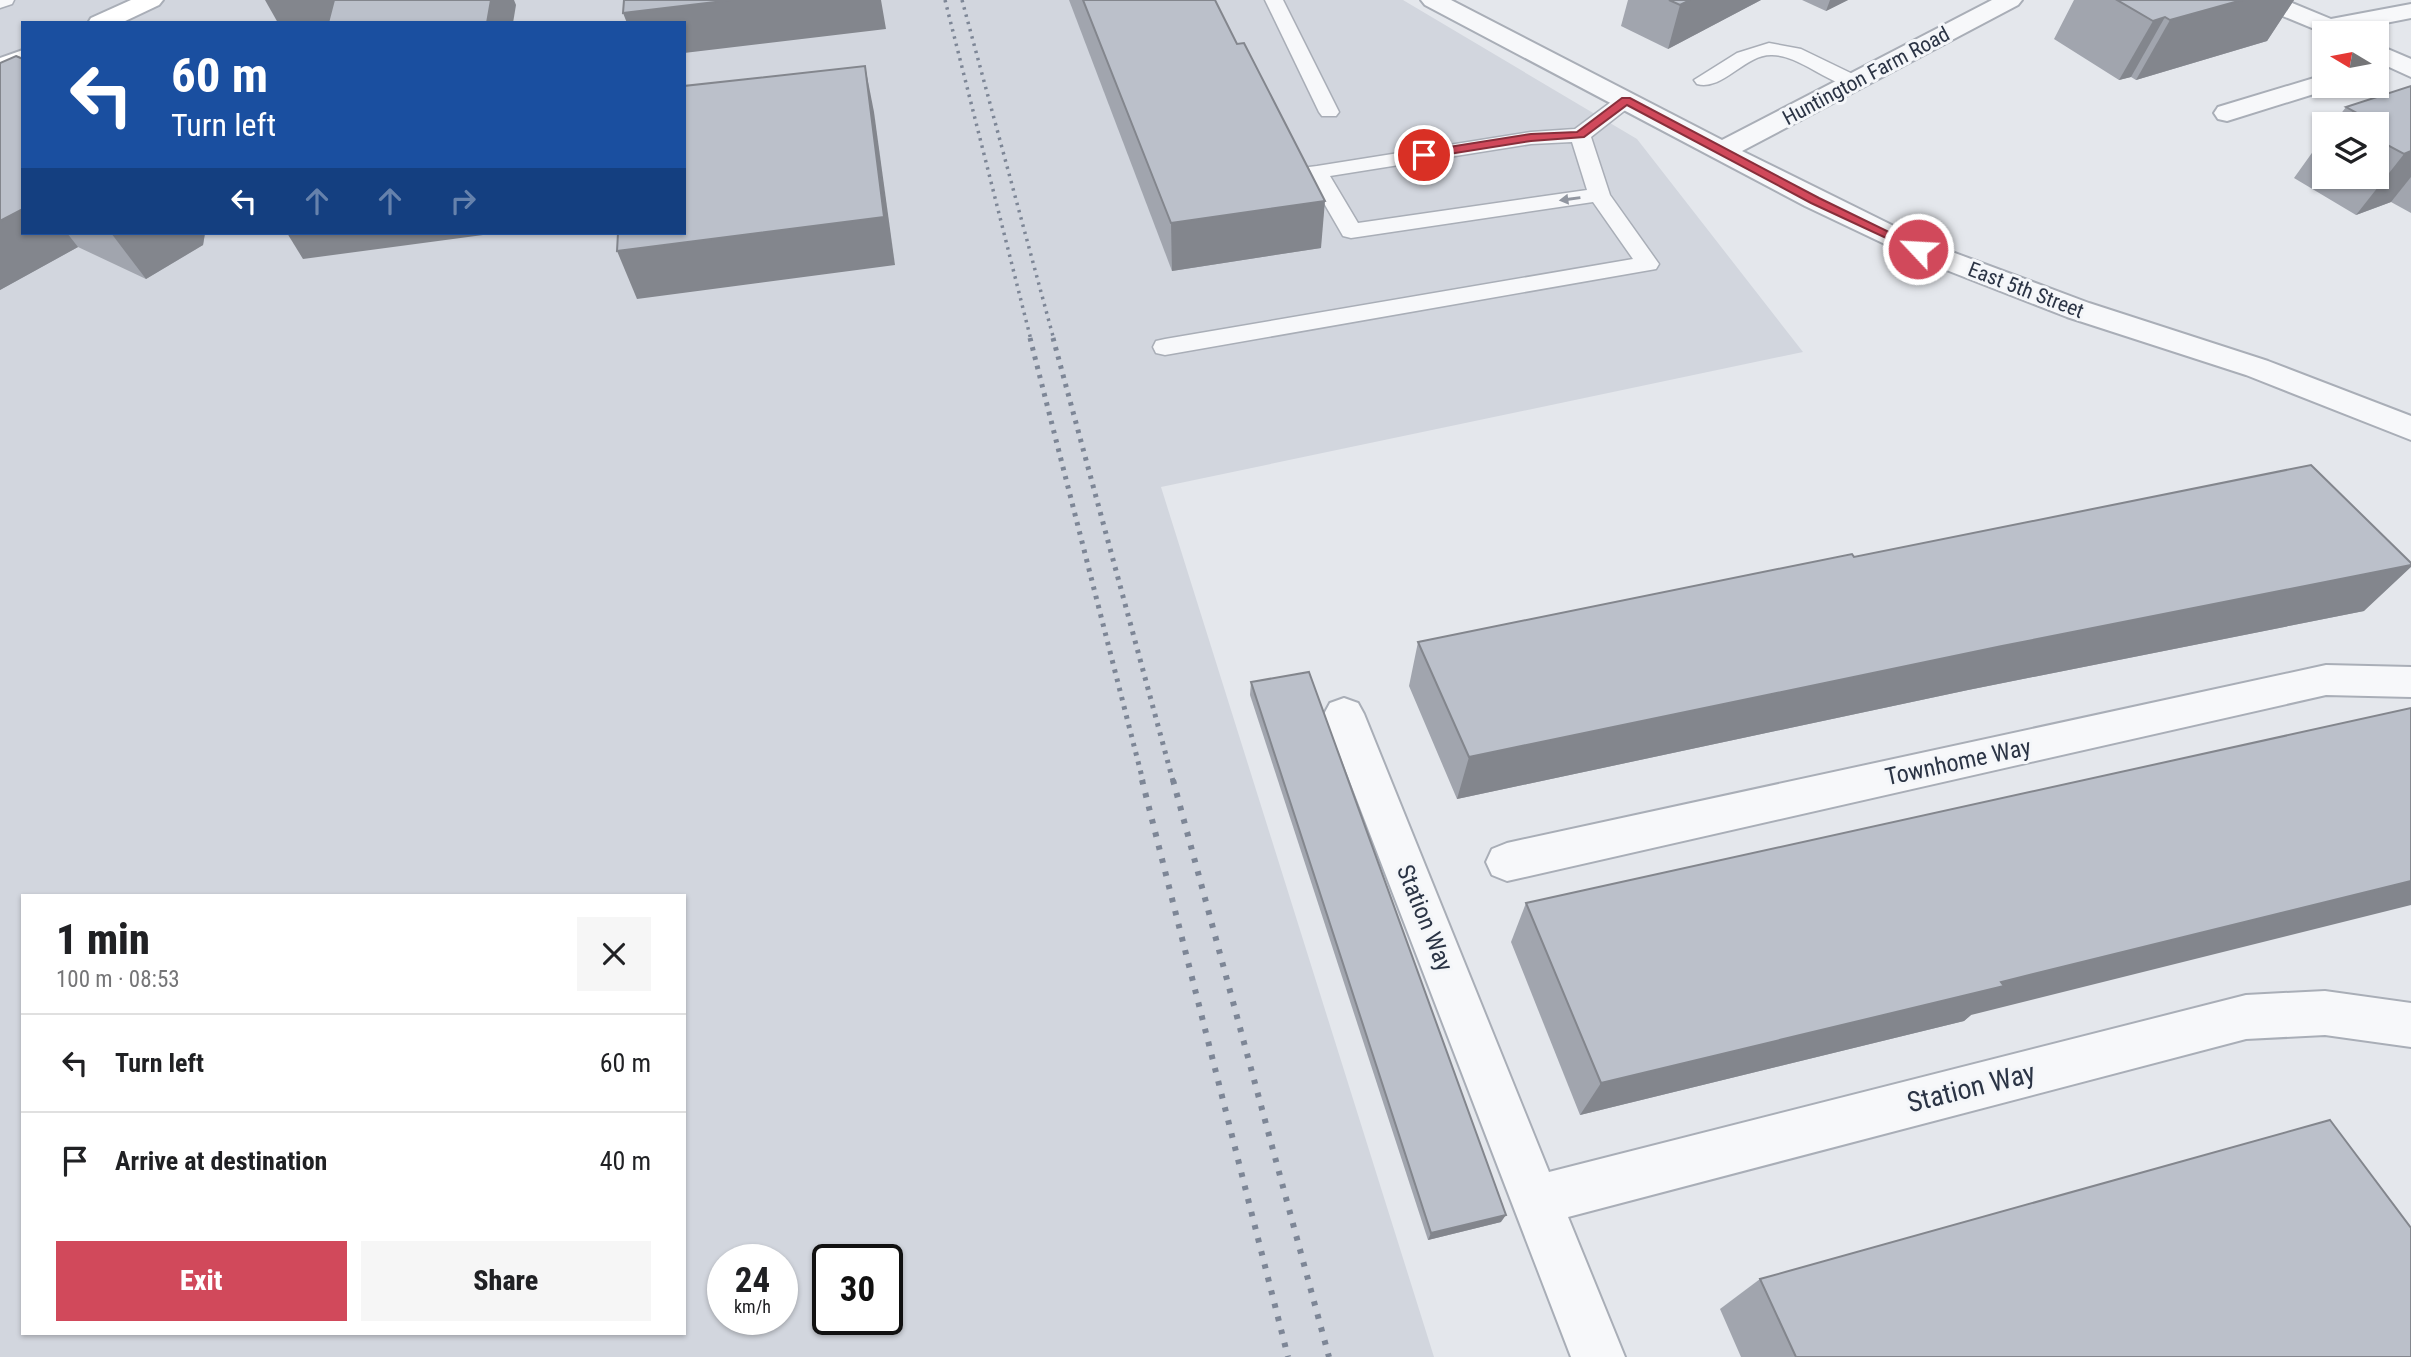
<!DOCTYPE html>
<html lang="en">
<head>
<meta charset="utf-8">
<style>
  :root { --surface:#fff; --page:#f6f6f6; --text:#202124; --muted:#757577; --line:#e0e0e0; --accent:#d1495b }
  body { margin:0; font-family:"Roboto Condensed",sans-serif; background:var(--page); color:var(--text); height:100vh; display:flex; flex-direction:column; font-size:26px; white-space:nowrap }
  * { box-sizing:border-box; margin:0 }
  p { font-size:23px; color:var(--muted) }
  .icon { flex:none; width:38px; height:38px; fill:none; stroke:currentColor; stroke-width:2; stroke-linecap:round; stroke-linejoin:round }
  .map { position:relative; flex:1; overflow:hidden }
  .drawer { position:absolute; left:21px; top:894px; width:665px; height:441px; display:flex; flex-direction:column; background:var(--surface); border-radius:0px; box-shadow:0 2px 5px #0004 }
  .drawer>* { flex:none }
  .guide { position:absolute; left:21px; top:21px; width:665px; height:214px; border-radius:0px; box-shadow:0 2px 5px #0004; background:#1a4fa0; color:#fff; overflow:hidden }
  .needle { width:46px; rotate:280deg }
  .buttons { position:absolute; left:2312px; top:21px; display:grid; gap:14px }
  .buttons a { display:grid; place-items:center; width:77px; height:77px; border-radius:0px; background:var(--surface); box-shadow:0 2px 5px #0004; font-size:35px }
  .speed { position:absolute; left:707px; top:1244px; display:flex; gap:14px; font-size:35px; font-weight:700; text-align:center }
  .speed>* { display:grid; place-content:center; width:91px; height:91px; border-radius:50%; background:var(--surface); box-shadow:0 2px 5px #0004; line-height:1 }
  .speed small { font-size:18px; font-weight:400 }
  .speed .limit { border:4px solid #111; border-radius:10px; background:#fff; color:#111 }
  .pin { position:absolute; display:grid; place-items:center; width:60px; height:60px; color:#fff; margin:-30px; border:4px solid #fff; border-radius:50%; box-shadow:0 2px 7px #0007 }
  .me { position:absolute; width:77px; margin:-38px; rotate:295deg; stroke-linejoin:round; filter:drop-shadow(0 0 5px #0008) }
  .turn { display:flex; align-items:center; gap:24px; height:147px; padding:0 35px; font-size:32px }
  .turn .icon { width:91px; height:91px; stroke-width:2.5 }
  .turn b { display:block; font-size:49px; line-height:60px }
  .lanes { display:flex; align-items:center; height:66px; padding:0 35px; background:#0003; justify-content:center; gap:35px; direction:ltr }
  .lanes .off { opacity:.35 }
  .round { display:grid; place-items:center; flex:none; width:74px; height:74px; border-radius:0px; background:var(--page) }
  .headline { display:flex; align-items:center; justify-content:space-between; height:119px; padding:0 35px }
  h1 { font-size:42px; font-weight:800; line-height:52px }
  .primary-button { display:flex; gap:14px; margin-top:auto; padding:14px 35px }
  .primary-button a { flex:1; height:80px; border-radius:0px; background:var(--accent); color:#fff; font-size:28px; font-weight:800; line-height:80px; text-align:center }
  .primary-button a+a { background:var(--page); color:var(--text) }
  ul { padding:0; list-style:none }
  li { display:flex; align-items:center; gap:21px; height:98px; padding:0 35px; border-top:2px solid var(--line) }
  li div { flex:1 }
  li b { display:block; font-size:26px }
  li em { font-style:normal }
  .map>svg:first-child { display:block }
  .built { fill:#d2d6de; fill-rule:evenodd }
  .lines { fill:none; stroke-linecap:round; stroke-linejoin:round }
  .service-casing { stroke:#a9aeb7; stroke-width:3 }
  .minor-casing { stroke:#a9aeb7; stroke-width:4 }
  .secondary-casing { stroke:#a9aeb7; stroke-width:4 }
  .service { fill:#f7f8fa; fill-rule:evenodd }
  .minor { fill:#f7f8fa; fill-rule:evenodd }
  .secondary { fill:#fff; fill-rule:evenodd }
  .rail-far2 { stroke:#7d8696; stroke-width:3.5; stroke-dasharray:2.5 5; stroke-linecap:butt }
  .rail-far1 { stroke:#7d8696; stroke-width:5; stroke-dasharray:3.5 6; stroke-linecap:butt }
  .rail { stroke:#7d8696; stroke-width:6; stroke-dasharray:4.5 9; stroke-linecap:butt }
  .wall { fill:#a1a5ae }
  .shaded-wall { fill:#83868d }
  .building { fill:#bbc0ca; stroke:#83868d; stroke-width:2 }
  .oneway { fill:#9196a0 }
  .route { fill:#d1495b; stroke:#882f3b; stroke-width:2 }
  .labels { text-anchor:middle; stroke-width:6; stroke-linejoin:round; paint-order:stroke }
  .far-street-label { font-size:21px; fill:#2b3445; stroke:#f4f6f9 }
  .street-label { font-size:24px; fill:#2b3445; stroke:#f4f6f9 }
  .near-street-label { font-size:28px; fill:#2b3445; stroke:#f4f6f9 }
</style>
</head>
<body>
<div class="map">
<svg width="2411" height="1357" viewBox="0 0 2411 1357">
  <rect width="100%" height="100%" fill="#e4e7ec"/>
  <!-- built -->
  <path class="built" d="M0,0H1403L1637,139L1803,352L1161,487L1434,1357H0ZM23,23H684V233H23ZM23,896H684V1334H23ZM723,1260H782V1320H723ZM828,1260H887V1320H828Z"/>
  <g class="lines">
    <!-- service casing -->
    <g class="service-casing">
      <g id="service">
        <polygon points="0,0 14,0 12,4 0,8"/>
        <polygon points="1265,0 1283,0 1339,112 1336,116 1322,116 1319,112"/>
        <path d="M1769,43L1801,49L1861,78L1864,82L1861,86C1836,92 1801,54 1771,55C1744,55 1723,91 1697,84L1694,80L1737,53Z"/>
        <path d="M1626,94L1633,96L1636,100L1633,104L1591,137L1610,195L1659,264L1656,269L1165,355L1156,353L1153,347L1156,341L1165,339L1633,259L1593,202L1351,238L1343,236L1306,172L1309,167L1317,166L1531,132L1575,129L1619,96ZM1572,142L1587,190L1358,223L1330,176L1531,144Z"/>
      </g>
    </g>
    <!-- minor casing -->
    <g class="minor-casing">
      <g id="minor">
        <polygon points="1421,0 1451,0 1722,140 1992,0 2022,0 2018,5 1742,151 1928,243 2089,303 2268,361 2411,416 2411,440 2246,375 2067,317 1908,255 1805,206 1425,5"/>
        <polygon points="2252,0 2285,0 2331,19 2411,4 2411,18 2355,29 2357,33 2324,33 2256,5"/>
        <polygon points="2376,44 2411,59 2411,77 2376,61"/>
        <polygon points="2324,75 2324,86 2335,86 2333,88 2227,121 2218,119 2214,113 2218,107"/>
        <polygon points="2326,665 2411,667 2411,697 2326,695 1507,881 1492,875 1486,862 1492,849 1507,843"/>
        <polygon points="1344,698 1358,703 1364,714 1549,1172 2246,995 2325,991 2411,1003 2411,1047 2325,1035 2246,1039 1568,1217 1625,1357 1571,1357 1324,714 1330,703"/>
      </g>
    </g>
    <!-- secondary casing -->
    <g class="secondary-casing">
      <g id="secondary">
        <polygon points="131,0 163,0 159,5 121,23 88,23 91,18"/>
        <polygon points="23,50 23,66 0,75 0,58"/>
      </g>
    </g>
    <!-- service -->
    <use href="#service" class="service"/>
    <!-- minor -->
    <use href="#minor" class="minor"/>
    <!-- secondary -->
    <use href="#secondary" class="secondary"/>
    <!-- rail-far2 -->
    <g class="rail-far2">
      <polyline points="945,0 1031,340"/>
      <polyline points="962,0 1054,340"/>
    </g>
    <!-- rail-far1 -->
    <g class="rail-far1">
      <polyline points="1030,338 1143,781"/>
      <polyline points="1053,338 1173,781"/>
    </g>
    <!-- rail -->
    <g class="rail">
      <polyline points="1142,780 1288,1357"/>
      <polyline points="1173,780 1329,1357"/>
    </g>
  </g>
  <!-- wall -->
  <g class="wall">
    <polygon points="1069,0 1215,0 1321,248 1172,271"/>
    <polygon points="1628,0 1761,0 1668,49 1621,26"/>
    <polygon points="1802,0 1848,0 1826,11"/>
    <polygon points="2074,0 2294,0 2267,41 2136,80 2131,77 2119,80 2054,39"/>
    <polygon points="0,63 23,233 205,233 203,245 146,279 78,247 0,290"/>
    <polygon points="2411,86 2411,213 2391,202 2356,215 2294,178 2324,136 2324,177 2376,177 2376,124 2333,124 2346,107"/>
    <polygon points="1854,557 2364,611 1968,690 1457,799 1409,686 1418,642"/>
    <polygon points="1251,682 1501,1222 1428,1240 1250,695"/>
    <polygon points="1526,903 1971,1015 1964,1021 1580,1115 1511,942"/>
    <polygon points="1760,1279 2411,1357 1741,1357 1720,1309"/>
  </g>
  <!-- shaded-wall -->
  <g class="shaded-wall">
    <polygon points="265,0 344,0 355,23 278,23"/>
    <polygon points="491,0 514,0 516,5 513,23 487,23"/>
    <polygon points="732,0 881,0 886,29 684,53 684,23 627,23 623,13"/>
    <polygon points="1690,0 1761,0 1668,49 1680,5"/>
    <polygon points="1830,0 1848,0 1826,11"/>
    <polygon points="2242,0 2294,0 2267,41 2136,80 2170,20"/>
    <polygon points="2165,17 2131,77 2119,80 2153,21"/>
    <polygon points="865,66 874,112 895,265 637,299 617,251"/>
    <polygon points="2411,151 2411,177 2391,202 2356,215 2404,154"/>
    <polygon points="1325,201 1321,248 1172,271 1171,223"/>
    <polygon points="23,209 23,233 67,233 78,247 0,290 0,221"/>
    <polygon points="111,233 205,233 203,245 146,279"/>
    <polygon points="287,233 484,233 483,235 303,259"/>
    <polygon points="2411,565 2411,567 2364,611 1968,690 1457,799 1469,757 2002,646"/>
    <polygon points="2411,881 2411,905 1971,1015 1964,1021 1580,1115 1601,1083 2001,982"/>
    <polygon points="1506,1215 1501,1222 1428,1240 1431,1233"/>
  </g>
  <!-- building -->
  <g class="building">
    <polygon points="334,0 491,0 487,23 328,23"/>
    <polygon points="624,0 732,0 623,13"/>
    <polygon points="1083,0 1215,0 1237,44 1244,43 1325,201 1171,223"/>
    <polygon points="1669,0 1690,0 1680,5"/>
    <polygon points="2117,0 2242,0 2170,20 2165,17 2153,21"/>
    <polygon points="16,56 23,59 23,209 0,221 0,63"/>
    <polygon points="865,66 884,217 617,251 618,233 684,233 684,86"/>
    <polygon points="2411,86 2411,151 2404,154 2376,139 2376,124 2350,124 2338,117 2355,112 2346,107"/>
    <polygon points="2311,465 2411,563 2411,565 2002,646 1469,757 1418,642 1852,554 1854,557"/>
    <polygon points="1309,672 1506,1215 1431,1233 1251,682"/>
    <polygon points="2411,708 2411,881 2001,982 2004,986 1601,1083 1526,903"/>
    <polygon points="2330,1120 2411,1228 2411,1357 1796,1357 1760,1279"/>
  </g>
  <!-- one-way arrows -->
  <defs><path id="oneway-solid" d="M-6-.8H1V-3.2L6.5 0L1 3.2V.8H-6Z" transform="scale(1.75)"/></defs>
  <use class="oneway" href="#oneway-solid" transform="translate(1570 199) rotate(172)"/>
  <!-- route -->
  <polygon class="route" points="1622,98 1630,98 1819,198 1924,249 1914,251 1811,203 1627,105 1584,137 1531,141 1424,158 1419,155 1424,151 1531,134 1577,132"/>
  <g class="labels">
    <!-- far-street labels -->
    <g class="far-street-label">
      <text transform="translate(1866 76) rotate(-28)" y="7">Huntington Farm Road</text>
      <text transform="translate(2026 290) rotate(21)" y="7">East 5th Street</text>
    </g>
    <!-- street labels -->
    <g class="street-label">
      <text transform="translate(1958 762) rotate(-12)" y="8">Townhome Way</text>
      <text transform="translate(1425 918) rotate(68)" y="8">Station Way</text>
    </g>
    <!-- near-street labels -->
    <g class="near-street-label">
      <text transform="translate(1971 1087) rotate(-14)" y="10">Station Way</text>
    </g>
  </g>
</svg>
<div class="buttons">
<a><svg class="needle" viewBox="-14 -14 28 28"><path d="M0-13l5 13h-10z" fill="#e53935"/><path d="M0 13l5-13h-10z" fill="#757577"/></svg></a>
<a><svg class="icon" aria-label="layers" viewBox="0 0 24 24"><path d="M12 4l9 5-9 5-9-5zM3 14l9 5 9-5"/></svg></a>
</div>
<div class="speed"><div>24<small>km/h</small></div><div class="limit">30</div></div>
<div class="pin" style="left:1424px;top:155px;background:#d93025"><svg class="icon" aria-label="arrive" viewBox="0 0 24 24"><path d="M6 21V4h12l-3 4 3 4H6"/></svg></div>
<svg class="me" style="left:1918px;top:249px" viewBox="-20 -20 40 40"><circle r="17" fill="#d1495b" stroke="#fff" stroke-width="3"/><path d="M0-11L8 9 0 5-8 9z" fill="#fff"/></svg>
<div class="guide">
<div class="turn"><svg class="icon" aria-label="left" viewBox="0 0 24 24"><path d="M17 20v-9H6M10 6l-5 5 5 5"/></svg><div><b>60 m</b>Turn left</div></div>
<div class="lanes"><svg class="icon" aria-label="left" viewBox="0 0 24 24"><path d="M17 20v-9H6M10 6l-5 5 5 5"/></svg><svg class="icon off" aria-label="ahead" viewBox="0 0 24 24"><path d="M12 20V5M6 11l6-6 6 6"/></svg><svg class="icon off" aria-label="ahead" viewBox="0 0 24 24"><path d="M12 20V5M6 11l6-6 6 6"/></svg><svg class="icon off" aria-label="right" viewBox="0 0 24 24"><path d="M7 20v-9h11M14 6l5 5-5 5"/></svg></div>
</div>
<section class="drawer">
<div class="headline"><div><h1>1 min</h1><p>100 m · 08:53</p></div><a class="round"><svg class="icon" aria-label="close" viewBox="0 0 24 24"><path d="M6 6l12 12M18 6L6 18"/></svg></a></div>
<ul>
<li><svg class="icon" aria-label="left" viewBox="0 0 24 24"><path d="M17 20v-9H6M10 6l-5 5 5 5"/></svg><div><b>Turn left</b></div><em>60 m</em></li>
<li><svg class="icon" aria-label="arrive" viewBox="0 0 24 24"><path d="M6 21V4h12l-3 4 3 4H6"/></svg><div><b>Arrive at destination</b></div><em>40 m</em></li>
</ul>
<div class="primary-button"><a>Exit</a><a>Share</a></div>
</section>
</div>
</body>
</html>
